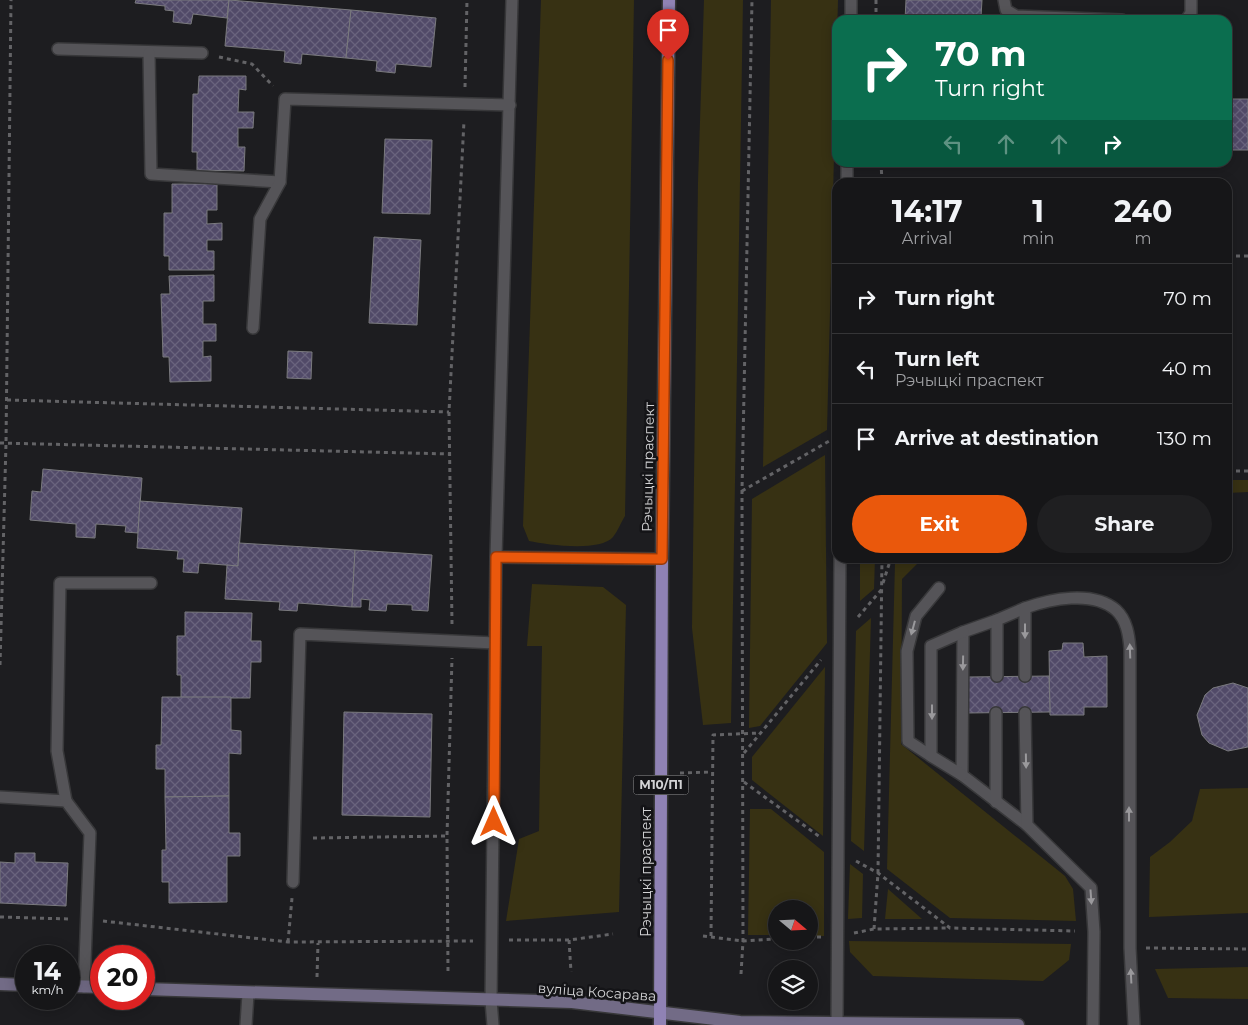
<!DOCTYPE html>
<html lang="en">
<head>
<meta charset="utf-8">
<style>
  :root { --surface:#161618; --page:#1f1f21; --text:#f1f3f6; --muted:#9e9fa2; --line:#353537; --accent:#ea580c }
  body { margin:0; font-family:Montserrat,sans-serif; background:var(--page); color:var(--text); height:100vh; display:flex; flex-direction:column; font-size:19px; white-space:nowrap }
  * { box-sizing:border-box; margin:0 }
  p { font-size:16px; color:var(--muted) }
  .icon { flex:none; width:28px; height:28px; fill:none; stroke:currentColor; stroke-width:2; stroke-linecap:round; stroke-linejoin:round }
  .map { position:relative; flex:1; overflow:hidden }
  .sheet { position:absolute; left:832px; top:178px; width:400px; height:385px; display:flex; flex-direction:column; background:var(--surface); border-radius:15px; box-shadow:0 2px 12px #0003,0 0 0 1px var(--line) }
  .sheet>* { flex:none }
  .guide { position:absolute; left:832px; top:15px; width:400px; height:152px; border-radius:15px; box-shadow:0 2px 12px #0003,0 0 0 1px var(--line); background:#0b6e4f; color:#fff; overflow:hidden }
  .needle { width:32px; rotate:109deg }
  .controls { position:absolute; left:768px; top:900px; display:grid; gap:10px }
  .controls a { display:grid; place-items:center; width:50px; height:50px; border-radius:50%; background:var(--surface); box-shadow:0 2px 12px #0003,0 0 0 1px var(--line); font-size:25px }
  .speed { position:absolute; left:15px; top:945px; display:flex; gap:10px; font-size:25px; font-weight:700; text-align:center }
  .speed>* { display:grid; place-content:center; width:65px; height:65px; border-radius:50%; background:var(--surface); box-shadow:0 2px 12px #0003,0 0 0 1px var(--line); line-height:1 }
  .speed small { font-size:12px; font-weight:400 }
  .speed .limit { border:8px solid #d22; background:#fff; color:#111 }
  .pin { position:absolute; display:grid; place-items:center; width:42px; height:42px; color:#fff; margin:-51px -21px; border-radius:50% 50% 50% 0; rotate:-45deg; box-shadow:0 0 5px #0007 }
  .pin .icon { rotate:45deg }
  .me { position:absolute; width:55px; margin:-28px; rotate:0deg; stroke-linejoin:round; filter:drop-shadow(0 0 4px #0008) }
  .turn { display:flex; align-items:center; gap:18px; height:105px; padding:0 20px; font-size:22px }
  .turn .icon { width:65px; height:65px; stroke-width:2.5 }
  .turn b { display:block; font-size:35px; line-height:42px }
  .lanes { display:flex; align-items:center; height:48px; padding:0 20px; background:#0003; justify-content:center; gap:25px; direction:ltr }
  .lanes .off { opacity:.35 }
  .eta { display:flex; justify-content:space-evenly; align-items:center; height:85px; text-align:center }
  .eta b { font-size:30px; font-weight:700; line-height:35px }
  .cta { display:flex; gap:10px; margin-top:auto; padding:10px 20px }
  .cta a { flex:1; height:58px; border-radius:30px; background:var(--accent); color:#fff; font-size:20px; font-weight:700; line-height:58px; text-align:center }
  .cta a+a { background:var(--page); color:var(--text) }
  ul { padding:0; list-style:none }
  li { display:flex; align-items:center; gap:15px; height:70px; padding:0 20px; border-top:1px solid var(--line) }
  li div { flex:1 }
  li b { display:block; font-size:19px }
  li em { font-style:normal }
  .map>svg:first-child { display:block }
  .green { fill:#373113 }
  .building { fill:url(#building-cross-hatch); stroke:#7a7a7e }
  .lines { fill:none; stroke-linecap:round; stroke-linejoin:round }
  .lane-casing { stroke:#38383a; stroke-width:14 }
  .secondary-casing { stroke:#38383a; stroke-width:15 }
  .primary-casing { stroke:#38383a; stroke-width:15 }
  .path { stroke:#636366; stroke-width:3; stroke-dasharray:4 4; stroke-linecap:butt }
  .lane { stroke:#555458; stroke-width:11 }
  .secondary { stroke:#726b86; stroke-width:12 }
  .primary { stroke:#8f82b4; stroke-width:12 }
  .oneway { fill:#9a999c }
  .route-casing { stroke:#983908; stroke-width:12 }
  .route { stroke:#ea580c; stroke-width:9 }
  .labels { text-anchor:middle; stroke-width:5; stroke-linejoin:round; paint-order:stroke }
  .shield { fill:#141417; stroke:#99999b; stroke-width:1 }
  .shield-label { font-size:12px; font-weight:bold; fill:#d2d2d4 }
  .street-label { font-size:14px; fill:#d2d2d4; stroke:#141417 }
</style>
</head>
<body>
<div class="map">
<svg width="1248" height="1025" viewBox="0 0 1248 1025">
  <defs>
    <pattern id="building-cross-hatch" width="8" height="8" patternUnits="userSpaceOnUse" patternTransform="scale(1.25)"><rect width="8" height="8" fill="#514a68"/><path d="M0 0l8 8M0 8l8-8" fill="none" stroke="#69637d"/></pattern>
  </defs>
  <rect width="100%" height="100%" fill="#1d1d20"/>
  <!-- green -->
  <g class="green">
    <path d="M541,0H634L625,516C621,522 618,531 613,537C600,552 548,545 529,541L523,526Z"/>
    <polygon points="704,0 743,0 731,723 703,725 692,628 698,182"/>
    <polygon points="771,0 838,0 827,430 763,467"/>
    <polygon points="825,455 827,643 760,726 749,728 752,499"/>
    <polygon points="1228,480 1248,480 1248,492 1228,493"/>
    <polygon points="860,558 875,558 874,589 860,601"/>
    <polygon points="899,558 923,558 902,579 901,744 1065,876 1073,889 1076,921 950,918 887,869 895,563"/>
    <polygon points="532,584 603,587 626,605 619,912 506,921 519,839 539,831 542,646 527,646"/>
    <polygon points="871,618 864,851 851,841 856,631"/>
    <polygon points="825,667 823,836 752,780 752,757"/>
    <polygon points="1248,788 1248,913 1149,917 1150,857 1170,842 1192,821 1200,789"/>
    <polygon points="750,809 771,809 824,852 824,936 809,936 809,909 776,909 776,935 748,935"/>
    <polygon points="850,864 863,874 862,918 848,919"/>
    <polygon points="888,889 922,919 885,919"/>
    <polygon points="849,941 1071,944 1069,960 1043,981 873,976 850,952"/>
    <polygon points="1248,967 1248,999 1168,998 1155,969"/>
  </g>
  <!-- building -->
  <g class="building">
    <polygon points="136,0 229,0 227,18 193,14 191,24 173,22 174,11 165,10 165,6 135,3"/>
    <polygon points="229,0 351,10 346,58 302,54 301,64 284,62 285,51 225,46"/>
    <polygon points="906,0 982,0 981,17 960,16 960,20 905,20"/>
    <polygon points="351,10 436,18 431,67 396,64 395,73 376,71 377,61 346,58"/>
    <polygon points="199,76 246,76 246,90 239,89 238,112 254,112 253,128 238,128 238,147 245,147 244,171 197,170 197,152 192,152 193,94 198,94"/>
    <polygon points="1228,99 1248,99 1248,150 1230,150 1230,160 1228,159"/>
    <polygon points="385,139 432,140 430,214 382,213"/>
    <polygon points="172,184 217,184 217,210 207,210 207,224 222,223 222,240 207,240 207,251 214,251 214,270 169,270 169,256 164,256 164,213 172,213"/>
    <polygon points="374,237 421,240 417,325 369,323"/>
    <polygon points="214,275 214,301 203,301 203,324 216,324 216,341 203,341 203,357 211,356 211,381 170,382 169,357 163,357 161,294 170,294 169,276"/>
    <polygon points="288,351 312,352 311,379 287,378"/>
    <polygon points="43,469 142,478 138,533 125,532 126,526 96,524 95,538 76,537 76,524 30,520 32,491 41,492"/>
    <polygon points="140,501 242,508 238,566 199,563 198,573 183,572 184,559 177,559 178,551 137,548"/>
    <polygon points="239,543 355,550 352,607 298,603 297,611 279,610 280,602 225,599 227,565 238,566"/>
    <polygon points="355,550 432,555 428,611 412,610 412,605 387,604 386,611 369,610 370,600 361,599 361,607 352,607"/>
    <polygon points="185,612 252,613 251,641 261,641 261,662 251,662 250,698 181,698 181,675 177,675 177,636 185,636"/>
    <polygon points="1063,643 1083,643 1084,657 1107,656 1107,707 1084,707 1084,715 1050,715 1049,651 1062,650"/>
    <polygon points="1049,676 1050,712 967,713 967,677"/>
    <polygon points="1233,683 1248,688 1248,747 1228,751 1209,743 1202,735 1197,715 1205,695 1213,688"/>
    <polygon points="162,697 231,697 231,730 241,731 241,754 229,753 229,796 165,797 165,769 156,769 156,745 161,745"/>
    <polygon points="344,712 432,714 430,817 342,815"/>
    <polygon points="229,796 229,833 240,833 240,856 227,856 227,902 169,903 169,882 162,882 162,850 166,850 165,797"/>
    <polygon points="15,853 35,853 35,862 68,863 66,906 0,903 0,862 15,863"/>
  </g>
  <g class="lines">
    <!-- lane casing -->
    <g class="lane-casing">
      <g id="lane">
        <polyline points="512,0 496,557 662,559"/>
        <polyline points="1004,0 1006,10 1016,16 1122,20"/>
        <polyline points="851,20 851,0"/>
        <polyline points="1186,20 1191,13 1191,0"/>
        <polyline points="58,49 202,53"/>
        <polyline points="149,53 151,174 280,182"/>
        <polyline points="847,182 847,162"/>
        <polyline points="253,328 260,219 280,182 285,99 510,105"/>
        <polyline points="997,620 963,632 962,775 1027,825"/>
        <polyline points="997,676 997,620 1025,608"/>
        <path d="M1025,676V608C1050,599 1093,590 1116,610C1127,620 1129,636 1130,649V948L1134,1025"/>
        <polyline points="1025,713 1027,825 1091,888 1094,932 1093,1025"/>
        <polyline points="931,756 908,741 907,651 916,616 939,588"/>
        <polyline points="962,775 931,756 931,646 963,632"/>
        <polyline points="0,797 66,801 90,833 84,987"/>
        <polyline points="66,801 57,751 60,583 151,583"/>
        <polyline points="996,802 996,713"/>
        <polyline points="293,882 300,634 495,643"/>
        <polyline points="837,1023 840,558"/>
        <polyline points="246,1025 248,994"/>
        <polyline points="493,1025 491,1001 496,557"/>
      </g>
    </g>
    <!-- secondary casing -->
    <g class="secondary-casing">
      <g id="secondary">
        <polyline points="0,984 26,985"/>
        <polyline points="69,986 101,987"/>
        <polyline points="144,989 572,1002 740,1022 1018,1025"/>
      </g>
    </g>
    <!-- primary casing -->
    <g class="primary-casing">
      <polyline id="primary" points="660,1025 662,559 669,0"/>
    </g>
    <!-- path -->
    <g class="path">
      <polyline points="876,0 876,20"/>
      <polyline points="219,57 252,64 273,86"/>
      <polyline points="465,87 467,0"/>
      <polyline points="881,162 882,182"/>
      <polyline points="1228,256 1248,256"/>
      <polyline points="7,400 449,412"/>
      <polyline points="0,443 450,454"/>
      <polyline points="1228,471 1248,471"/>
      <polyline points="742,491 838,436"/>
      <polyline points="883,583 891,558"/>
      <polyline points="858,617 882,589"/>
      <polyline points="452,624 449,412 464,121"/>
      <polyline points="0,665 6,443 11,0"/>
      <polyline points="744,753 821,660"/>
      <polyline points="680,773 712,772"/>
      <polyline points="744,782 820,837"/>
      <polyline points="313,838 447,836"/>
      <polyline points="856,861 878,873 950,928 1075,931"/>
      <polyline points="0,917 69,919"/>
      <polyline points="103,921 288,942 473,941"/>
      <polyline points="874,929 878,873 882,558"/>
      <polyline points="854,933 874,929 950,928"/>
      <polyline points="703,936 743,941 776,939"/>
      <polyline points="711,936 713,735 760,733"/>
      <polyline points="809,937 821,937"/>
      <polyline points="509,940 569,940 613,934"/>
      <polyline points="569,940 571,972"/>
      <polyline points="288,942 292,898"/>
      <polyline points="1146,948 1248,949"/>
      <polyline points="448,971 447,836 452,658"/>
      <polyline points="741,974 743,941 742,491 752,0"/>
      <polyline points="317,977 318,943"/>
    </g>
    <!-- lane -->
    <use href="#lane" class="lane"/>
    <!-- secondary -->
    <use href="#secondary" class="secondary"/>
    <!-- primary -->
    <use href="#primary" class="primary"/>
  </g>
  <!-- one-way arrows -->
  <defs><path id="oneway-solid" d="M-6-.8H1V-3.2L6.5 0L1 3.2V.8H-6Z" transform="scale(1.25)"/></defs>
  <g class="oneway">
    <use href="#oneway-solid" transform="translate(913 628) rotate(105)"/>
    <use href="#oneway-solid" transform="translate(1025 631) rotate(90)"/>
    <use href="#oneway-solid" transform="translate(1130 651) rotate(-92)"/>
    <use href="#oneway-solid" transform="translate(963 663) rotate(91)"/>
    <use href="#oneway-solid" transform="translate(932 712) rotate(90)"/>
    <use href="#oneway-solid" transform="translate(1026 761) rotate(89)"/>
    <use href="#oneway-solid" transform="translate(1129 814) rotate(-90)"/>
    <use href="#oneway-solid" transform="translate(1091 897) rotate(86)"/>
    <use href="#oneway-solid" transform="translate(1131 976) rotate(-93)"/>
  </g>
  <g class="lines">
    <!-- route casing -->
    <g class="route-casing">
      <polyline id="route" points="494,822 496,557 662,559 668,60"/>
    </g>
    <!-- route -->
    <use href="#route" class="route"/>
  </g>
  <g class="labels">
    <!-- shield labels -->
    <rect class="shield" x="633.5" y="775.5" width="55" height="19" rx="4"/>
    <g class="shield-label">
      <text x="661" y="789">М10/П1</text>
    </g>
    <!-- street labels -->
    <g class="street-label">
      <text transform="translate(648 467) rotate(-89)" y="5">Рэчыцкі праспект</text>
      <text transform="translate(646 872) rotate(-90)" y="5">Рэчыцкі праспект</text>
      <text transform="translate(597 992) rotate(4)" y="5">вуліца Косарава</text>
    </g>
  </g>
</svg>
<div class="controls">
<a><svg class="needle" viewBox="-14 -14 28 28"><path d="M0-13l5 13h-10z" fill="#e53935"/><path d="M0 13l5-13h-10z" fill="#9e9fa2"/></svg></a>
<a><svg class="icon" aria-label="layers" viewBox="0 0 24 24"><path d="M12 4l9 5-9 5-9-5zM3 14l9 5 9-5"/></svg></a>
</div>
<div class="speed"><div>14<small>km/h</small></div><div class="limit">20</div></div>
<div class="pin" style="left:668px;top:60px;background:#d93025"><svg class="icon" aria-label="arrive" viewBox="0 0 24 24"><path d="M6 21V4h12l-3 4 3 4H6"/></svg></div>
<svg class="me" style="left:494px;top:822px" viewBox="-20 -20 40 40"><path d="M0-17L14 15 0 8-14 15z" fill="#ea580c" stroke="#fff" stroke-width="4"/></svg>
<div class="guide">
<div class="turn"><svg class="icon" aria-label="right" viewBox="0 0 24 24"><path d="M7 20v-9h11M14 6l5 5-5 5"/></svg><div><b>70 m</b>Turn right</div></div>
<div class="lanes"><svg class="icon off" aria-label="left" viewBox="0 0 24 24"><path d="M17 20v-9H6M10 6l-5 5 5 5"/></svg><svg class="icon off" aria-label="ahead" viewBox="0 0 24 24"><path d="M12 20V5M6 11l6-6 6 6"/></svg><svg class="icon off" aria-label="ahead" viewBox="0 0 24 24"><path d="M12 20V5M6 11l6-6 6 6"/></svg><svg class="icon" aria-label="right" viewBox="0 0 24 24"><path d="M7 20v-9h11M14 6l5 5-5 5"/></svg></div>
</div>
<section class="sheet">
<div class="eta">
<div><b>14:17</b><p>Arrival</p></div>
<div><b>1</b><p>min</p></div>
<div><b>240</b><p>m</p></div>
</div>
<ul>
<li><svg class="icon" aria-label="right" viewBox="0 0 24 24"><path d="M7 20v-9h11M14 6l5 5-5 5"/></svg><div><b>Turn right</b></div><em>70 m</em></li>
<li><svg class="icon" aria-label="left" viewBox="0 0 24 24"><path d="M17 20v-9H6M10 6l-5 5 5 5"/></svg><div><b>Turn left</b><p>Рэчыцкі праспект</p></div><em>40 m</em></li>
<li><svg class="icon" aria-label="arrive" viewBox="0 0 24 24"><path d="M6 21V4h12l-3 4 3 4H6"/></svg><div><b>Arrive at destination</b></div><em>130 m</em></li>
</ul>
<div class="cta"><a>Exit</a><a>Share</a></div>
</section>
</div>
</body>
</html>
